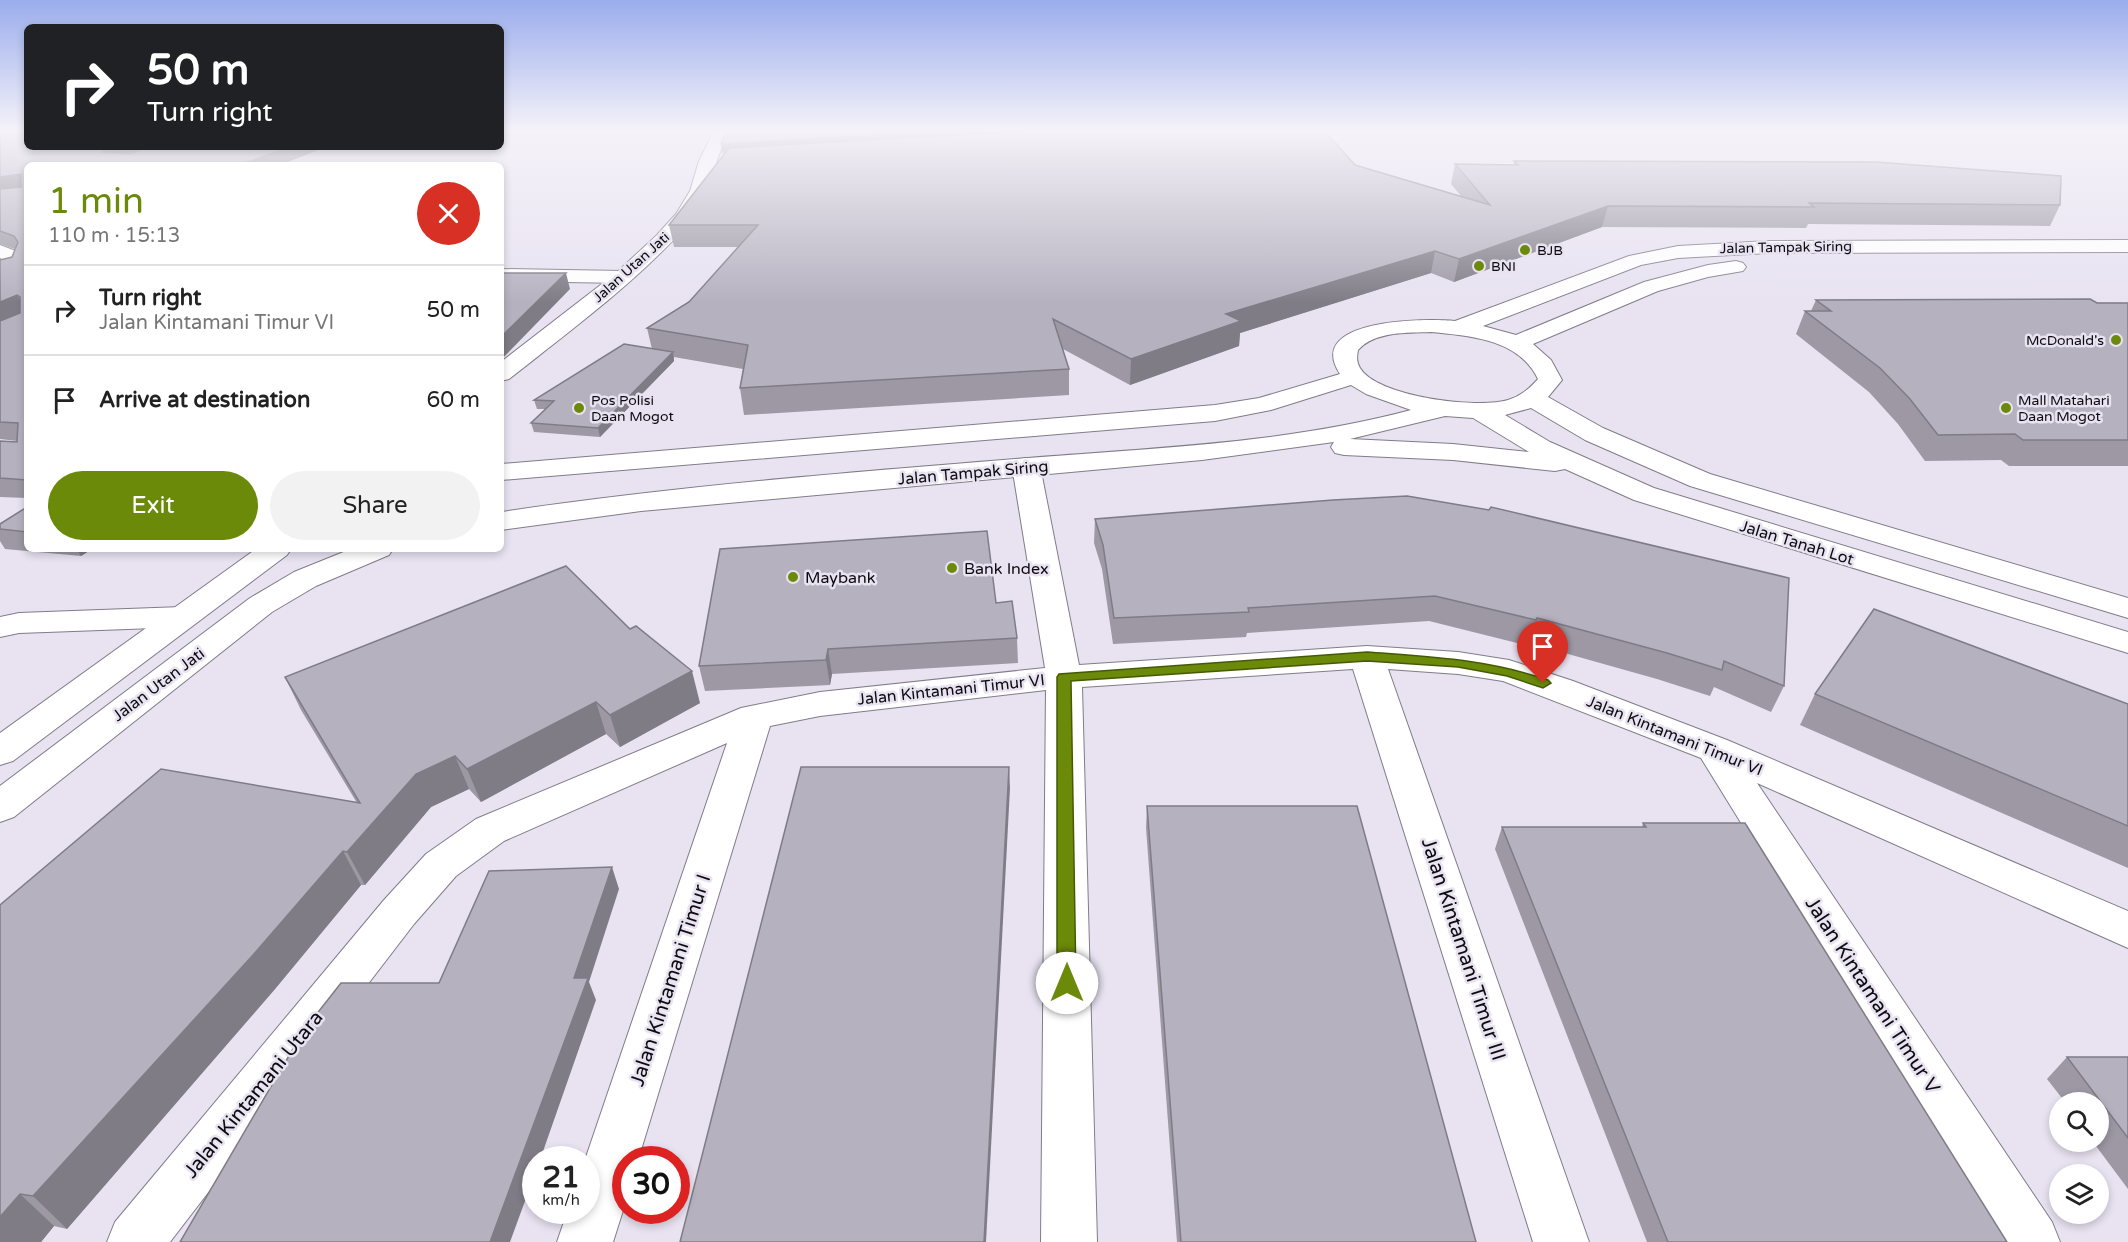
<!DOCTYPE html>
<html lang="en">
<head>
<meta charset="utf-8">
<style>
  :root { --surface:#fff; --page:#f2f2f2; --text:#222; --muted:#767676; --line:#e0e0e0; --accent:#6b8a09 }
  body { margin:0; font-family:"Varela Round",sans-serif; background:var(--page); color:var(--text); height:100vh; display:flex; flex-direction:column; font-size:22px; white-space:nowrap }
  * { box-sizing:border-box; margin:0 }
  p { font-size:20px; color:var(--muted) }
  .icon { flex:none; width:33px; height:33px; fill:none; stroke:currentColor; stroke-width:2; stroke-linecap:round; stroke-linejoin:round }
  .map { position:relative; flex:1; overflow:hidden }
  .side { position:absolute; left:24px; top:162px; width:480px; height:390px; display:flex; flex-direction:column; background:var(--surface); border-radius:9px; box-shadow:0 3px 9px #0003 }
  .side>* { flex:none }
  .banner { position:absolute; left:24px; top:24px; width:480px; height:126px; border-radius:9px; box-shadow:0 3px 9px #0003; background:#202124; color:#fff; overflow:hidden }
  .tools { position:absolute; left:2049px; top:1092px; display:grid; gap:12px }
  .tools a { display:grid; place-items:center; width:60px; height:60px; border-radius:50%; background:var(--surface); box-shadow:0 3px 9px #0003; font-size:30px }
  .speed { position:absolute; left:522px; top:1146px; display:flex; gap:12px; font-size:30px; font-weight:700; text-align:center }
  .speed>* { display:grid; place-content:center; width:78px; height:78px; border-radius:50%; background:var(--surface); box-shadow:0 3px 9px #0003; line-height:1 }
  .speed small { font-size:15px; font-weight:400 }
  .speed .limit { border:9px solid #d22; background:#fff; color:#111 }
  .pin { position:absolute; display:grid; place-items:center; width:51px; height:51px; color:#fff; margin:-62px -26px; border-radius:50% 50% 50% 0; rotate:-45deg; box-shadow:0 0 6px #0007 }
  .pin .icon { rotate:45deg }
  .me { position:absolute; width:66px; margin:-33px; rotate:0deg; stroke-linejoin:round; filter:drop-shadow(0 0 4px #0008) }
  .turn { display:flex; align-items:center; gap:21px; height:126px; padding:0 24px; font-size:27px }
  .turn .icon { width:78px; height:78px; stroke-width:2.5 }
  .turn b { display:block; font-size:42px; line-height:51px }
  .round { display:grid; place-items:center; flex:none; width:63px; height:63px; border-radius:32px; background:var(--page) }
  .overview { display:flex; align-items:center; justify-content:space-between; height:102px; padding:0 24px }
  h1 { font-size:36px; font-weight:600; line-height:45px; color:var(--accent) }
  .cta { display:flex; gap:12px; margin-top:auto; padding:12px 24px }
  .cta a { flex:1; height:69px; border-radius:36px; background:var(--accent); color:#fff; font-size:24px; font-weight:600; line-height:69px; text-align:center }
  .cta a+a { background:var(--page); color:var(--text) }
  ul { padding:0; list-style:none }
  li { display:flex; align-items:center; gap:18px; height:90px; padding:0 24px; border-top:2px solid var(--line) }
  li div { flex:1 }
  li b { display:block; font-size:22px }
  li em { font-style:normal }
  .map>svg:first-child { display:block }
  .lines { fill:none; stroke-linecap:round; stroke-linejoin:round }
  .minor-casing { stroke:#817c89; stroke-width:2 }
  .major-casing { stroke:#817c89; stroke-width:2 }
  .minor { fill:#fff; fill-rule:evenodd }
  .major { fill:#fff; fill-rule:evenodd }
  .wall { fill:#9d98a4 }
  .shaded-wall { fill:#7f7c86 }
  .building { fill:#b6b1bf; stroke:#7f7c86; stroke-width:1.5 }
  .route { fill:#6b8a09; stroke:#465a06; stroke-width:1.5 }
  .poi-dot { fill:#6b8a09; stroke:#e8e2f1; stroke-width:2 }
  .labels { text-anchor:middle; stroke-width:5; stroke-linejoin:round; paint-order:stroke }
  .far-street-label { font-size:14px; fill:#0d0b10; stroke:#e8e2f1 }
  .far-poi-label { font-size:14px; fill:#0d0b10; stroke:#e8e2f1; text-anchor:start }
  .street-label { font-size:16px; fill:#0d0b10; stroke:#e8e2f1 }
  .poi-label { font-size:16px; fill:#0d0b10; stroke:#e8e2f1; text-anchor:start }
  .near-street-label { font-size:20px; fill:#0d0b10; stroke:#e8e2f1 }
</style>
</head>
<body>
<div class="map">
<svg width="2128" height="1242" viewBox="0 0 2128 1242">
  <rect width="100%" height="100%" fill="#e8e2f1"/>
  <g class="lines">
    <!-- minor casing -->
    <g class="minor-casing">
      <g id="minor">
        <polygon points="0,245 21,253 24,257 20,270 0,276 0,264 4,260 0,258"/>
        <polygon points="501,269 623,271 630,273 633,277 630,281 623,283 501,281"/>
        <polygon points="1026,458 1036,460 1040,466 1079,665 1367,646 1458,652 1509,660 1573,681 1727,740 2128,911 2128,948 1757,783 2052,1222 2060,1242 2000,1242 1701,758 1503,681 1458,674 1388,669 1589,1242 1533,1242 1353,669 1082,687 1097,1242 1041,1242 1046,690 820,716 770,726 638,1160 626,1160 626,1201 613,1242 557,1242 568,1210 586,1210 585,1160 727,743 504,841 456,876 414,924 170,1242 107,1242 115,1222 384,900 426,854 476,819 741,708 820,692 1045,668 1012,466 1016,460"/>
        <polygon points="182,607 194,610 198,617 194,624 182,627 19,633 0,637 0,617 19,613"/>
      </g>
    </g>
    <!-- major casing -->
    <g class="major-casing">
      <g id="major">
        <path d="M715,129H729C716,159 709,191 692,218C680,236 663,250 648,265C604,306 556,342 509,379L501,381V362L616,273L656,236L676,214L690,191L699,161Z"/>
        <path d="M2128,240V252L1769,253L1678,258L1641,265L1483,326L1516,335L1644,282L1708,265L1736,261L1743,263L1746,267L1743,271L1708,277L1658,291L1533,344L1551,360L1562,380L1548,397L1603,428L1710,474L2128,598V618L1690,486L1585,440L1531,408L1505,415L1550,442L1654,488L2128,632V653L1634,500L1565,469L1555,471L1453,460L1344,455L1335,453L1331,447L1334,442L1202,460L641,511L501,530V512C675,486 853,472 1028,458C1156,448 1287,443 1411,410L1366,394L1351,385L1271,410L1215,421L501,480V464L1215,405L1259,398L1340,374C1303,318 1428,318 1455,321L1629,256L1678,246L1769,241ZM1431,332C1470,336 1519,339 1538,379C1529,389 1521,396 1508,400C1477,409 1377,397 1360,368C1356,361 1357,356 1358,350C1375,331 1408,333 1431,332ZM1445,416L1473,418L1529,452L1453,444L1350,439Z"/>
        <polygon points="256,549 291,549 287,555 13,761 0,765 0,733"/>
        <polygon points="351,549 393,549 389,555 316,586 272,612 14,817 0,822 0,786 250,598 294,572"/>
      </g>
    </g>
    <!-- minor -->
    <use href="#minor" class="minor"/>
    <!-- major -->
    <use href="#major" class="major"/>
  </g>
  <!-- wall -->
  <g class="wall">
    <polygon points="0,129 27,165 27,498 0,497 0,441 17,442 17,441 0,439 0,260 12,257 15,249 0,244"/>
    <polygon points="727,129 1323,129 1355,165 1461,196 1451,184 1455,164 1514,165 1514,161 2060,205 2050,226 1808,224 1806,228 1602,227 1454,282 1431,273 1240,333 1239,346 1130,385 1063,349 1069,369 1069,395 744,415 740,388 743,369 674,357 674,361 600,437 534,432 531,423 546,409 537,409 534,400 652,349 647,328 689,302 738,247 674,247 669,225 725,153 722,153 721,144"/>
    <polygon points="1816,300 2128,303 2128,466 2009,466 2001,460 1925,461 1898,424 1869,392 1796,334 1805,311 1811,311"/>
    <polygon points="27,507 27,549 92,549 81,556 5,549 0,541 0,524"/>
    <polygon points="1489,510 1784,686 1771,712 1714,687 1710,696 1657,679 1529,643 1529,646 1429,621 1247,633 1246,637 1113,644 1102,569 1094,543 1095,519"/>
    <polygon points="996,603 1017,638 1018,663 832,674 830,685 705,691 699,666"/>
    <polygon points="285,677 700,703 620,747 606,734 481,802 469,789 431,807 365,885 361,885 275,989 67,1229 54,1226 41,1242 0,1242 0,905 357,803 301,710"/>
    <polygon points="1815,694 2128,704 2128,868 1800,725"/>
    <polygon points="1147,806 1476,1242 1177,1242 1146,828"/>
    <polygon points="1643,823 2007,1242 1647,1242 1495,849 1502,827 1642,827"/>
    <polygon points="2067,1057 2128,1057 2128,1189 2093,1142 2098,1142 2098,1102 2065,1102 2047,1079"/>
  </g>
  <!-- shaded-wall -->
  <g class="shaded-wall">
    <polygon points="976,129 1010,129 1010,136 722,153 721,144"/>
    <polygon points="106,147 147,147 112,160 103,152"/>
    <polygon points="288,147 326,147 280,165 236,165"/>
    <polygon points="21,174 27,188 0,191 0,177"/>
    <polygon points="1608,206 1602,227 1454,282 1459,259"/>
    <polygon points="1435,251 1431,273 1240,333 1239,346 1130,385 1131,359 1226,314"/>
    <polygon points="566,273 570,289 501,360 501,337"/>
    <polygon points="17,295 26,311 0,322 0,302"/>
    <polygon points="673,352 674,361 600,437 598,428"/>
    <polygon points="77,549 92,549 81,556"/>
    <polygon points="828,649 832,674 830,685 826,660"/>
    <polygon points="692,671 700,703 620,747 610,715"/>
    <polygon points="596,702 606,734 481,802 467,769"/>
    <polygon points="455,756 469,789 431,807 365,885 347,852 416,774"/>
    <polygon points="1009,767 1010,788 986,1242 984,1242"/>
    <polygon points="343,851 361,885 275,989 67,1229 33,1196"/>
    <polygon points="612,867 619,889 589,982 596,1000 540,1160 536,1160 536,1171 510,1242 490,1242 574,978"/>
    <polygon points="20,1194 54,1226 41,1242 0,1242 0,1217"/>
  </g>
  <!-- building -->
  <g class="building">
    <polygon points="0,129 27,129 27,147 106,147 103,152 129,154 148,147 288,147 251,161 236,165 27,165 27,480 0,478 0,441 17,442 18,423 0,422 0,321 20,313 20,297 17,295 0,302 0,260 12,257 18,242 14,236 0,231 0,189 21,187 21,174 0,177"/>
    <polygon points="727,129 976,129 721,144"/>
    <polygon points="1107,129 1323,129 1355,165 1490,205 1455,164 1518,165 1514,161 1876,162 2061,176 2060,205 1809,203 1814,207 1608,206 1459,259 1435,251 1226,314 1241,321 1131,359 1053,319 1069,369 740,388 748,345 647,328 689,302 758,225 669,225 729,148 1010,132"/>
    <polygon points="501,273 566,273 501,337"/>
    <polygon points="2090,299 2097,303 2128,303 2128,440 2023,440 2015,434 1938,435 1910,399 1880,368 1805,311 1831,311 1816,300"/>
    <polygon points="624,344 673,352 598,428 531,423 554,401 534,400"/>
    <polygon points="1407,496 1489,510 1491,507 1789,578 1784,686 1724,661 1722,670 1667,653 1537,618 1536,620 1435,596 1248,608 1249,612 1114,618 1103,545 1095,519 1333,500"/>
    <polygon points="27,507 27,532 0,529 0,524"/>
    <polygon points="987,531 996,603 1012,601 1017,638 828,649 826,660 699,666 720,549"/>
    <polygon points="566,566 630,629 636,626 692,671 610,715 596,702 467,769 455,756 416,774 347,852 343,851 253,955 33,1196 20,1194 0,1217 0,905 161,769 360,803 285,677"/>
    <polygon points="1874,609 2128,704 2128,826 1815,694"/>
    <polygon points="801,767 1009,767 984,1242 680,1242"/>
    <polygon points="1147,806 1357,806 1476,1242 1181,1242"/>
    <polygon points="1643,823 1745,823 2007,1242 1668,1242 1502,827 1646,827"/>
    <polygon points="612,867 574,978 588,978 490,1242 180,1242 304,1030 341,983 439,983 489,871"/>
    <polygon points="2067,1057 2128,1057 2128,1138"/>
  </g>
  <!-- sky -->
  <linearGradient id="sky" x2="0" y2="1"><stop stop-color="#9aadec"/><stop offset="0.43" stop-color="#f5f2f9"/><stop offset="1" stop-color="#f5f2f9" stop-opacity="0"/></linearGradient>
  <rect width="2128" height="303" fill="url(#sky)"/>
  <!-- route -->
  <path class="route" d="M1367,652C1431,657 1486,659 1548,680L1551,683L1543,688L1507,676L1458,667L1367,661L1071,681L1076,983L1074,989L1067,991L1060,989L1057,983V677L1059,674Z"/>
  <!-- markers -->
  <g class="poi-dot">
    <circle cx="1525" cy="250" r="6"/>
    <circle cx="1479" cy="266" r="6"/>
    <circle cx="2116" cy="340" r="6"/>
    <circle cx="579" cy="408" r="6"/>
    <circle cx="2006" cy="408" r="6"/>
    <circle cx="952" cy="568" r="6"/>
    <circle cx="793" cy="577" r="6"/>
  </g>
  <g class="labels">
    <!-- far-street labels -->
    <g class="far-street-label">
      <text transform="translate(1786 247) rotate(-1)" y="5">Jalan Tampak Siring</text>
      <text transform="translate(631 267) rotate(-42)" y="5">Jalan Utan Jati</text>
    </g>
    <!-- far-poi labels -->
    <g class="far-poi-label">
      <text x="1537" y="255">BJB</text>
      <text x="1491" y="271">BNI</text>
      <text x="2104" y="345" text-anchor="end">McDonald's</text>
      <text x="591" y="405">Pos Polisi<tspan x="591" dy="16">Daan Mogot</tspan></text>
      <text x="2018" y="405">Mall Matahari<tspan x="2018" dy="16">Daan Mogot</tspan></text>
    </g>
    <!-- street labels -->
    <g class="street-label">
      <text transform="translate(973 472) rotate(-5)" y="6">Jalan Tampak Siring</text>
      <text transform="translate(1797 542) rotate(17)" y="6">Jalan Tanah Lot</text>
      <text transform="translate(158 684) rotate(-37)" y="6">Jalan Utan Jati</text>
      <text transform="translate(951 689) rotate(-6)" y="6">Jalan Kintamani Timur VI</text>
      <text transform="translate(1675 735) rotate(22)" y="6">Jalan Kintamani Timur VI</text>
    </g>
    <!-- poi labels -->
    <g class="poi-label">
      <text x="964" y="574">Bank Index</text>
      <text x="805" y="583">Maybank</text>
    </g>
    <!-- near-street labels -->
    <g class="near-street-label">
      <text transform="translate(1464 949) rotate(72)" y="7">Jalan Kintamani Timur III</text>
      <text transform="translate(670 980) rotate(-72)" y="7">Jalan Kintamani Timur I</text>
      <text transform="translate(1873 995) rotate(57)" y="7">Jalan Kintamani Timur V</text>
      <text transform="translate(253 1094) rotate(-51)" y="7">Jalan Kintamani Utara</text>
    </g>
  </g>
</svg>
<div class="tools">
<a><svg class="icon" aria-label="search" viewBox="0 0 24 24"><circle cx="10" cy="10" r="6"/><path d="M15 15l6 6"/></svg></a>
<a><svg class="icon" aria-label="layers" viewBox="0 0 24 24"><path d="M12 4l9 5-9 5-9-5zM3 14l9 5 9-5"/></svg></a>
</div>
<div class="speed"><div>21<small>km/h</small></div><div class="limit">30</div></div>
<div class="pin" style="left:1543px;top:683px;background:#d93025"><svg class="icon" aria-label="arrive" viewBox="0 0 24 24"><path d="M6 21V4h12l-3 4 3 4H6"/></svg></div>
<svg class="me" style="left:1067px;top:983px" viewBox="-20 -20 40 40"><circle r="19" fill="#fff"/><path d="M0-13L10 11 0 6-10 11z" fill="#6b8a09"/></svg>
<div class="banner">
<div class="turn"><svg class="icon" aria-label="right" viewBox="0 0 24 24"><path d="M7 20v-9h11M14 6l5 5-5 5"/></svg><div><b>50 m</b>Turn right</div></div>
</div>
<section class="side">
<div class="overview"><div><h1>1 min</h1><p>110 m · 15:13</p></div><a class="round" style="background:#d93025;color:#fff"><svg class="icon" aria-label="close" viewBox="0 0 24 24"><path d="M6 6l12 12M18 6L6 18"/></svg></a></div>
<ul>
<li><svg class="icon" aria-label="right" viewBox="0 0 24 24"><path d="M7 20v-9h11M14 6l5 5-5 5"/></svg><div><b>Turn right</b><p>Jalan Kintamani Timur VI</p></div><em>50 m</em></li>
<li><svg class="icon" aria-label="arrive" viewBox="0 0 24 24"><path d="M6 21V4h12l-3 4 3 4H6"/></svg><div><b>Arrive at destination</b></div><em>60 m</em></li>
</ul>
<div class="cta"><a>Exit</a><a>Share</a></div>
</section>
</div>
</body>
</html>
